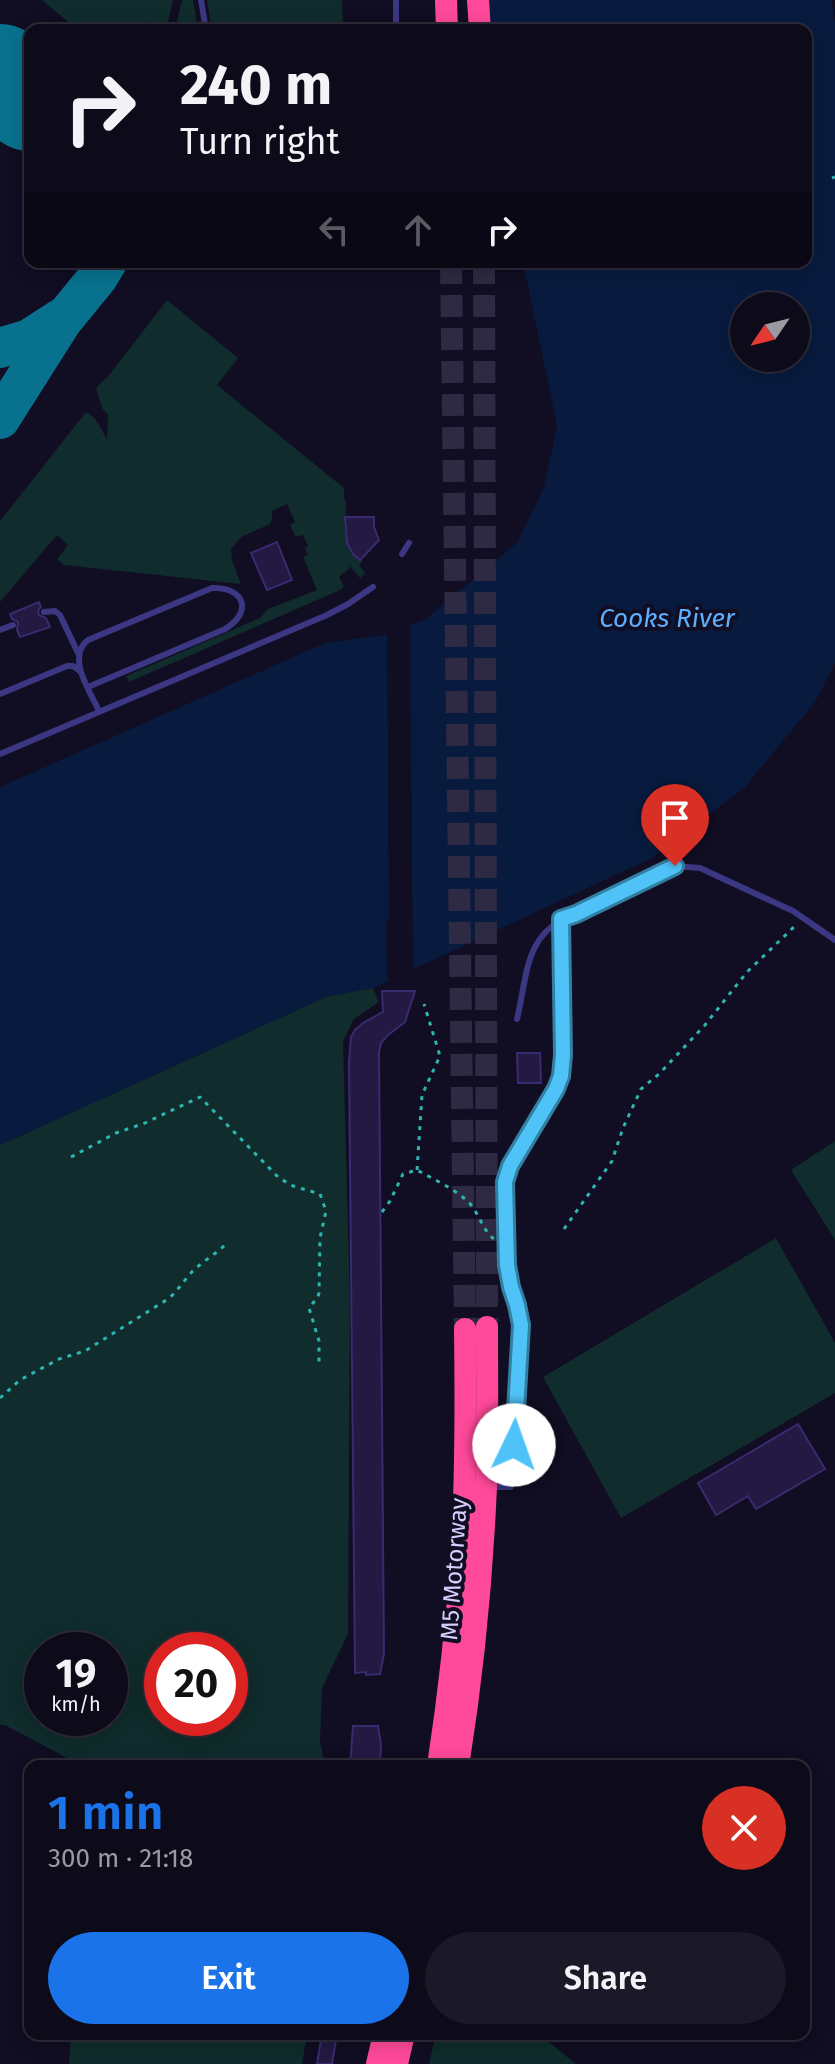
<!DOCTYPE html>
<html lang="en">
<head>
<meta charset="utf-8">
<style>
  :root { --surface:#0d0a1a; --page:#1b1827; --text:#f1f3f6; --muted:#9a9aa2; --line:#2d2b39; --accent:#1a73e8 }
  body { margin:0; font-family:"Fira Sans",sans-serif; background:var(--page); color:var(--text); height:100vh; display:flex; flex-direction:column; font-size:30px; white-space:nowrap }
  * { box-sizing:border-box; margin:0 }
  p { font-size:26px; color:var(--muted) }
  .icon { flex:none; width:44px; height:44px; fill:none; stroke:currentColor; stroke-width:2; stroke-linecap:round; stroke-linejoin:round }
  .map { position:relative; flex:1; overflow:hidden }
  .side { position:absolute; left:24px; top:1760px; width:786px; height:280px; display:flex; flex-direction:column; background:var(--surface); border-radius:16px; box-shadow:0 4px 20px #0003,0 0 0 2px var(--line) }
  .side>* { flex:none }
  .banner { position:absolute; left:24px; top:24px; width:788px; height:244px; border-radius:16px; box-shadow:0 4px 20px #0003,0 0 0 2px var(--line); background:#0d0a1a; color:var(--text); overflow:hidden }
  .needle { width:52px; rotate:235deg }
  .fabs { position:absolute; left:730px; top:292px; display:grid; gap:16px }
  .fabs a { display:grid; place-items:center; width:80px; height:80px; border-radius:50%; background:var(--surface); box-shadow:0 4px 20px #0003,0 0 0 2px var(--line); font-size:40px }
  .speed { position:absolute; left:24px; top:1632px; display:flex; gap:16px; font-size:40px; font-weight:700; text-align:center }
  .speed>* { display:grid; place-content:center; width:104px; height:104px; border-radius:50%; background:var(--surface); box-shadow:0 4px 20px #0003,0 0 0 2px var(--line); line-height:1 }
  .speed small { font-size:20px; font-weight:400 }
  .speed .limit { border:12px solid #d22; background:#fff; color:#111 }
  .pin { position:absolute; display:grid; place-items:center; width:68px; height:68px; color:#fff; margin:-82px -34px; border-radius:50% 50% 50% 0; rotate:-45deg; box-shadow:0 0 8px #0007 }
  .pin .icon { rotate:45deg }
  .me { position:absolute; width:88px; margin:-44px; rotate:3deg; stroke-linejoin:round; filter:drop-shadow(0 0 6px #0008) }
  .turn { display:flex; align-items:center; gap:28px; height:168px; padding:0 24px; font-size:36px }
  .turn .icon { width:104px; height:104px; stroke-width:2.5 }
  .turn b { display:block; font-size:56px; line-height:68px }
  .lanes { display:flex; align-items:center; height:76px; padding:0 24px; background:#0003; justify-content:center; gap:40px; direction:ltr }
  .lanes .off { opacity:.35 }
  .round { display:grid; place-items:center; flex:none; width:84px; height:84px; border-radius:42px; background:var(--page) }
  .summary { display:flex; align-items:center; justify-content:space-between; height:136px; padding:0 24px }
  h1 { font-size:48px; font-weight:600; line-height:60px; color:var(--accent) }
  .primary-button { display:flex; gap:16px; margin-top:auto; padding:16px 24px }
  .primary-button a { flex:1; height:92px; border-radius:48px; background:var(--accent); color:#fff; font-size:32px; font-weight:600; line-height:92px; text-align:center }
  .primary-button a+a { background:var(--page); color:var(--text) }
  .map>svg:first-child { display:block }
  .green { fill:#102c2c; fill-rule:evenodd }
  .water { fill:#081b3f; fill-rule:evenodd }
  .pier { fill:#110d22 }
  .lines { fill:none; stroke-linecap:round; stroke-linejoin:round }
  .taxiway { stroke:#08728e; stroke-width:40 }
  .runway { stroke:#08728e; stroke-width:102 }
  .building { fill:#231943; stroke:#3a2a6f; stroke-width:2 }
  .highway-tunnel { stroke:#2e2a43; stroke-width:22; stroke-dasharray:22 11; stroke-linecap:butt }
  .path { stroke:#2cb5b1; stroke-width:3; stroke-dasharray:4 6; stroke-linecap:butt }
  .lane { stroke:#3c3782; stroke-width:6 }
  .highway { stroke:#ff499a; stroke-width:22 }
  .route-casing { stroke:#337fa1; stroke-width:20 }
  .route { stroke:#4fc3f7; stroke-width:14 }
  .labels { text-anchor:middle; stroke-width:8; stroke-linejoin:round; paint-order:stroke }
  .street-label { font-size:24px; fill:#d5ceff; stroke:#110d22 }
  .water-label { font-size:26px; font-style:italic; fill:#5caeff; stroke:#110d22 }
</style>
</head>
<body>
<div class="map">
<svg width="835" height="2064" viewBox="0 0 835 2064">
  <rect width="100%" height="100%" fill="#110d22"/>
  <!-- green -->
  <g class="green">
    <polygon points="42,0 173,0 166,30 160,30 150,21 137,30 78,30"/>
    <polygon points="182,0 193,0 198,30 175,30"/>
    <polygon points="207,0 342,0 343,30 212,30"/>
    <path d="M167,300L238,358L217,385L344,488V500H346C346,527 341,543 363,562L359,565L365,573L360,578L348,564L350,568L339,577L344,587L338,591L129,682L126,676L260,618L268,609L317,590L303,557L308,555L305,548L308,546L303,535L296,537L290,525L295,522L287,504L272,511V519L270,524L241,537L231,549L232,560L241,584L64,565L57,559L68,545L57,535L0,602V521L86,412C97,417 101,430 107,439L108,414L103,410L96,389L101,382L107,378Z"/>
    <path d="M373,988L379,1002L354,1019L343,1041L350,1298L348,1634L322,1688L320,1742L325,1766H82L5,1725H0V1145L328,996ZM42,1650H110V1718H42ZM162,1650H230V1718H162Z"/>
    <polygon points="835,1141 835,1240 791,1170"/>
    <polygon points="776,1238 835,1343 835,1393 621,1518 543,1377"/>
    <polygon points="71,2034 307,2034 302,2064 69,2064"/>
    <polygon points="436,2034 539,2034 576,2064 429,2064"/>
  </g>
  <!-- water -->
  <path class="water" d="M487,0H831L835,22V663L815,702L744,788L652,858L373,988L328,996L0,1145V787L325,643L384,635L426,619L517,543L544,488L557,426L523,262H806V30H489ZM744,306H796V358H744Z"/>
  <!-- pier -->
  <polygon class="pier" points="410,621 413,974 390,984 387,973 386,921 389,921 387,629"/>
  <g class="lines">
    <!-- taxiway -->
    <g class="taxiway">
      <polyline points="0,78 26,99"/>
      <polyline points="0,348 29,339 60,319"/>
      <polyline points="0,419 62,321 98,277 107,262"/>
    </g>
    <!-- runway -->
    <polyline class="runway" points="0,75 30,100"/>
  </g>
  <!-- building -->
  <g class="building">
    <polygon points="345,517 374,517 374,527 379,540 360,560 353,554 347,543"/>
    <polygon points="277,542 292,580 267,590 251,553"/>
    <polygon points="39,602 41,607 38,610 39,615 46,618 50,627 20,637 17,630 18,622 12,619 10,614"/>
    <polygon points="382,991 415,991 405,1022 388,1035 381,1043 379,1052 384,1654 380,1674 366,1675 366,1672 355,1673 349,1062 351,1037 355,1030 363,1023 383,1012"/>
    <polygon points="517,1053 540,1053 541,1083 518,1083"/>
    <polygon points="798,1424 825,1469 756,1509 748,1496 716,1515 698,1483"/>
    <polygon points="353,1726 378,1726 381,1744 380,1766 350,1766"/>
    <polygon points="322,2034 337,2034 332,2064 317,2064"/>
  </g>
  <g class="lines">
    <!-- highway-tunnel -->
    <g class="highway-tunnel">
      <polyline points="451,262 465,1329"/>
      <polyline points="484,262 487,1327"/>
    </g>
    <!-- path -->
    <g class="path">
      <polyline points="832,178 835,177"/>
      <polyline points="71,1157 116,1133 145,1123 200,1097 279,1178 293,1186 320,1194 326,1211 320,1238 319,1293 318,1297 309,1308 319,1341 319,1365"/>
      <polyline points="417,1170 422,1095 440,1056 424,1004"/>
      <path d="M382,1212L390,1201L403,1174L417,1170C433,1179 464,1193 474,1209C481,1220 484,1231 495,1240"/>
      <polyline points="564,1229 612,1161 623,1128 641,1089 659,1074 705,1025 747,972 797,924"/>
      <path d="M0,1398L20,1380L59,1359L85,1351L168,1299C179,1290 185,1278 195,1269C205,1260 217,1253 226,1244"/>
    </g>
    <!-- lane -->
    <g class="lane">
      <polyline points="201,0 206,30"/>
      <polyline points="396,30 396,0"/>
      <polyline points="426,262 426,264"/>
      <polyline points="402,554 409,543"/>
      <polyline points="44,612 55,611 60,615 78,653"/>
      <polyline points="0,630 13,625"/>
      <path d="M88,687L225,629C253,612 245,587 212,588L88,640C66,658 90,691 99,711"/>
      <polyline points="0,694 67,666 73,666 80,671"/>
      <polyline points="0,754 327,615 348,604 373,587"/>
      <path d="M517,1019C528,974 524,931 576,914L675,866L700,868L793,911L835,940"/>
      <polyline points="489,1487 511,1487 515,1477 514,1445 521,1325 517,1305 511,1287 507,1265 505,1182 510,1166 556,1089 561,1076 563,1055 561,919"/>
    </g>
    <!-- highway -->
    <g class="highway">
      <polyline points="446,0 447,30"/>
      <polyline points="478,0 480,30"/>
      <path d="M438,1766C449,1694 457,1621 462,1548C466,1475 466,1402 465,1329"/>
      <path d="M458,1766C473,1673 482,1580 486,1486C488,1433 487,1380 487,1327"/>
      <polyline points="377,2064 384,2034"/>
      <polyline points="397,2064 404,2034"/>
    </g>
  </g>
  <g class="lines">
    <!-- route casing -->
    <g class="route-casing">
      <polyline id="route" points="514,1445 521,1325 517,1305 511,1287 507,1265 505,1182 510,1166 556,1089 561,1076 563,1055 561,919 576,914 675,866"/>
    </g>
    <!-- route -->
    <use href="#route" class="route"/>
  </g>
  <g class="labels">
    <!-- street labels -->
    <g class="street-label">
      <text transform="translate(454 1569) rotate(-86)" y="8">M5 Motorway</text>
    </g>
    <!-- water labels -->
    <g class="water-label">
      <text x="667" y="627">Cooks River</text>
    </g>
  </g>
</svg>
<div class="fabs">
<a><svg class="needle" viewBox="-14 -14 28 28"><path d="M0-13l5 13h-10z" fill="#e53935"/><path d="M0 13l5-13h-10z" fill="#9a9aa2"/></svg></a>
</div>
<div class="speed"><div>19<small>km/h</small></div><div class="limit">20</div></div>
<div class="pin" style="left:675px;top:866px;background:#d93025"><svg class="icon" aria-label="arrive" viewBox="0 0 24 24"><path d="M6 21V4h12l-3 4 3 4H6"/></svg></div>
<svg class="me" style="left:514px;top:1445px" viewBox="-20 -20 40 40"><circle r="19" fill="#fff"/><path d="M0-13L10 11 0 6-10 11z" fill="#4fc3f7"/></svg>
<div class="banner">
<div class="turn"><svg class="icon" aria-label="right" viewBox="0 0 24 24"><path d="M7 20v-9h11M14 6l5 5-5 5"/></svg><div><b>240 m</b>Turn right</div></div>
<div class="lanes"><svg class="icon off" aria-label="left" viewBox="0 0 24 24"><path d="M17 20v-9H6M10 6l-5 5 5 5"/></svg><svg class="icon off" aria-label="ahead" viewBox="0 0 24 24"><path d="M12 20V5M6 11l6-6 6 6"/></svg><svg class="icon" aria-label="right" viewBox="0 0 24 24"><path d="M7 20v-9h11M14 6l5 5-5 5"/></svg></div>
</div>
<section class="side">
<div class="summary"><div><h1>1 min</h1><p>300 m · 21:18</p></div><a class="round" style="background:#d93025;color:#fff"><svg class="icon" aria-label="close" viewBox="0 0 24 24"><path d="M6 6l12 12M18 6L6 18"/></svg></a></div>
<div class="primary-button"><a>Exit</a><a>Share</a></div>
</section>
</div>
</body>
</html>
